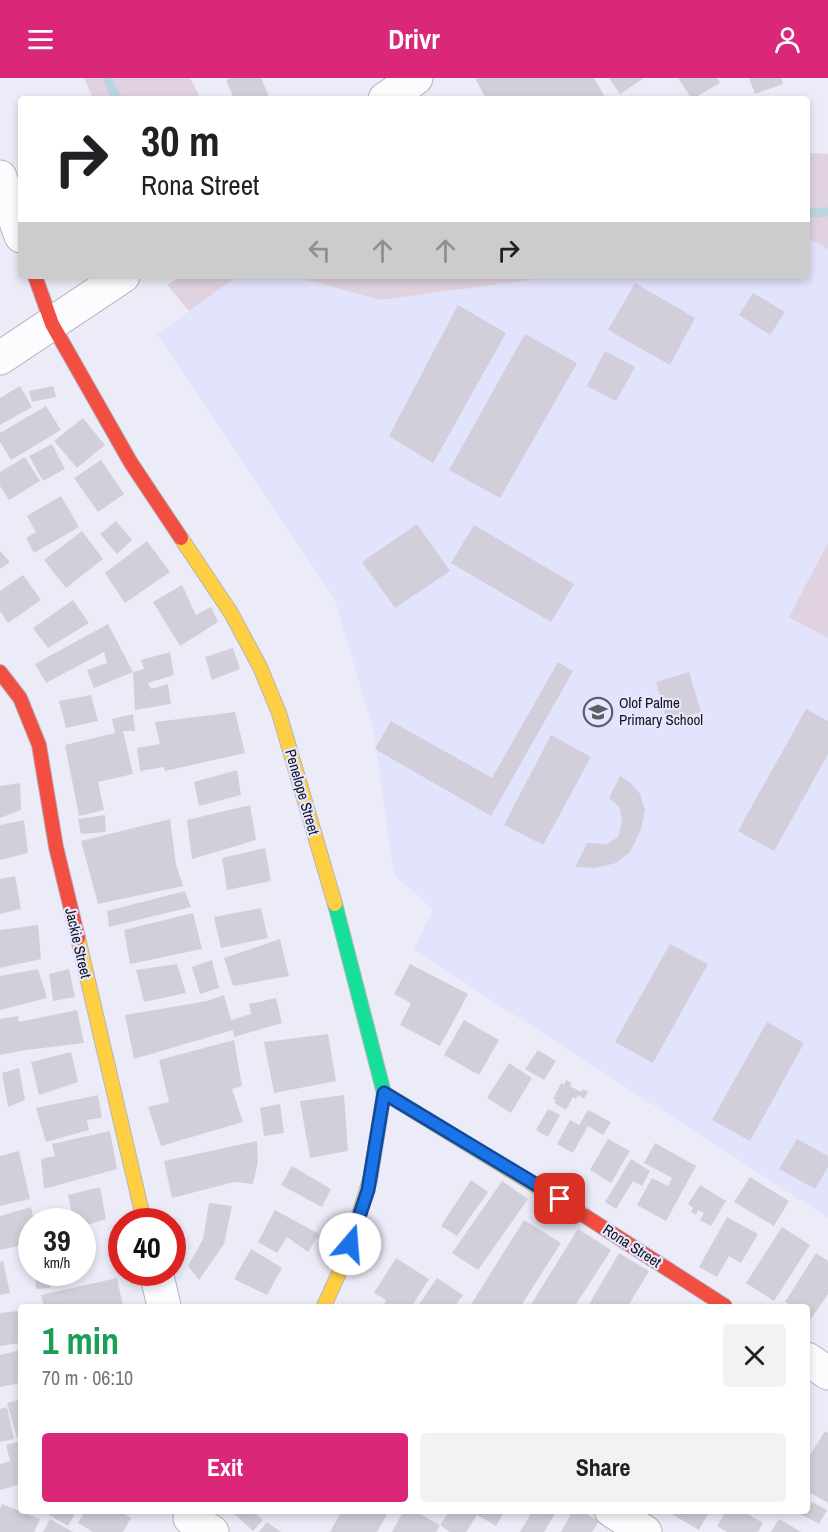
<!DOCTYPE html>
<html lang="en">
<head>
<meta charset="utf-8">
<style>
  :root { --surface:#fff; --page:#f2f2f2; --text:#202124; --muted:#757577; --accent:#db2777 }
  body { margin:0; font-family:"Archivo Narrow",sans-serif; background:var(--page); color:var(--text); height:100vh; display:flex; flex-direction:column; font-size:22px; white-space:nowrap }
  * { box-sizing:border-box; margin:0 }
  p { font-size:20px; color:var(--muted) }
  .icon { flex:none; width:33px; height:33px; fill:none; stroke:currentColor; stroke-width:2; stroke-linecap:round; stroke-linejoin:round }
  .map { position:relative; flex:1; overflow:hidden }
  .sheet { position:absolute; left:18px; top:1226px; width:792px; height:210px; display:flex; flex-direction:column; background:var(--surface); border-radius:6px; box-shadow:0 3px 9px #0003 }
  .sheet>* { flex:none }
  .hud { position:absolute; left:18px; top:18px; width:792px; height:183px; border-radius:6px; box-shadow:0 3px 9px #0003; background:#fff; color:var(--text); overflow:hidden }
  .speed { position:absolute; left:18px; top:1130px; display:flex; gap:12px; font-size:30px; font-weight:700; text-align:center }
  .speed>* { display:grid; place-content:center; width:78px; height:78px; border-radius:50%; background:var(--surface); box-shadow:0 3px 9px #0003; line-height:1 }
  .speed small { font-size:15px; font-weight:400 }
  .speed .limit { border:9px solid #d22; background:#fff; color:#111 }
  .pin { position:absolute; display:grid; place-items:center; width:51px; height:51px; color:#fff; margin:-26px; border-radius:12px; box-shadow:0 3px 9px #0006 }
  .me { position:absolute; width:66px; margin:-33px; rotate:18deg; stroke-linejoin:round; filter:drop-shadow(0 0 4px #0008) }
  .turn { display:flex; align-items:center; gap:21px; height:126px; padding:0 24px; font-size:27px }
  .turn .icon { width:78px; height:78px; stroke-width:2.5 }
  .turn b { display:block; font-size:42px; line-height:51px }
  .lanes { display:flex; align-items:center; height:57px; padding:0 24px; background:#0003; justify-content:center; gap:30px; direction:ltr }
  .lanes .off { opacity:.35 }
  .round { display:grid; place-items:center; flex:none; width:63px; height:63px; border-radius:6px; background:var(--page) }
  .head { display:flex; align-items:center; justify-content:space-between; height:102px; padding:0 24px }
  h1 { font-size:36px; font-weight:700; line-height:45px; color:#1e9e55 }
  .action { display:flex; gap:12px; margin-top:auto; padding:12px 24px }
  .action a { flex:1; height:69px; border-radius:6px; background:var(--accent); color:#fff; font-size:24px; font-weight:700; line-height:69px; text-align:center }
  .action a+a { background:var(--page); color:var(--text) }
  header { display:flex; justify-content:space-between; align-items:center; height:78px; padding:0 24px; background:var(--accent); color:#fff; font-size:27px; font-weight:700 }
  .map>svg:first-child { display:block }
  .built { fill:#e2e3fc }
  .green { fill:#e0d2df }
  .lines { fill:none; stroke-linecap:round; stroke-linejoin:round }
  .stream { stroke:#bad5e2; stroke-width:9 }
  .building { fill:#d2cfda }
  .street-casing { stroke:#b4b4bf; stroke-width:35 }
  .fast-casing { stroke:#b4b4bf; stroke-width:16 }
  .slow-casing { stroke:#b4b4bf; stroke-width:16 }
  .jam-casing { stroke:#b4b4bf; stroke-width:16 }
  .street { stroke:#fcfcfe; stroke-width:33 }
  .fast { stroke:#16e098; stroke-width:14 }
  .slow { stroke:#ffcf43; stroke-width:14 }
  .jam { stroke:#f24e42; stroke-width:14 }
  .route-casing { stroke:#114b97; stroke-width:15 }
  .route { stroke:#1a73e8; stroke-width:10 }
  .labels { text-anchor:middle; stroke-width:4.5; stroke-linejoin:round; paint-order:stroke }
  .poi-label { font-size:15px; fill:#12121c; stroke:#e6e7ff; text-anchor:start }
  .street-label { font-size:15px; fill:#12121c; stroke:#e6e7ff }
</style>
</head>
<body>
<header><svg class="icon" aria-label="menu" viewBox="0 0 24 24"><path d="M4 6h16M4 12h16M4 18h16"/></svg>Drivr<svg class="icon" aria-label="person" viewBox="0 0 24 24"><circle cx="12" cy="8" r="4"/><path d="M4 21q1-7 8-7t8 7"/></svg></header>
<div class="map">
<svg width="828" height="1454" viewBox="0 0 828 1454">
  <rect width="100%" height="100%" fill="#ececf9"/>
  <!-- built -->
  <polygon class="built" points="812,162 828,171 828,1140 414,872 433,831 394,797 374,655 335,522 157,256 238,198 292,198 381,222 557,198 807,198 807,163"/>
  <!-- green -->
  <g class="green">
    <polygon points="84,0 190,0 201,21 93,21"/>
    <polygon points="813,75 828,76 828,171 812,162 807,163 807,77"/>
    <polygon points="181,198 238,198 189,233 167,207"/>
    <polygon points="292,198 557,198 381,222"/>
    <polygon points="828,465 828,560 789,539"/>
  </g>
  <g class="lines">
    <!-- stream -->
    <g class="stream">
      <polyline points="107,0 117,21"/>
      <polyline points="807,135 828,134"/>
    </g>
  </g>
  <!-- building -->
  <g class="building">
    <polygon points="230,0 261,0 270,21 234,21 226,2"/>
    <polygon points="475,0 594,0 606,21 486,21"/>
    <polygon points="609,0 644,0 620,16"/>
    <polygon points="678,0 717,0 720,5 692,21"/>
    <polygon points="749,0 781,0 783,6 755,16"/>
    <polygon points="635,205 695,240 670,287 608,252"/>
    <polygon points="753,215 785,234 770,257 739,237"/>
    <polygon points="458,227 506,255 433,385 389,358"/>
    <polygon points="525,256 577,285 500,420 449,392"/>
    <polygon points="605,273 635,289 616,323 587,308"/>
    <polygon points="20,308 32,329 0,347 0,320"/>
    <polygon points="53,308 56,319 32,324 29,313"/>
    <polygon points="46,328 61,352 11,382 0,364 0,355"/>
    <polygon points="83,340 105,367 77,390 54,363"/>
    <polygon points="52,366 65,391 43,403 29,378"/>
    <polygon points="25,379 40,403 9,422 0,408 0,394"/>
    <polygon points="101,382 124,416 98,434 74,400"/>
    <polygon points="61,418 79,449 34,475 26,460 36,454 27,438"/>
    <polygon points="116,443 132,462 117,476 100,456"/>
    <polygon points="417,446 450,493 395,530 362,484"/>
    <polygon points="474,447 574,506 551,544 451,485"/>
    <polygon points="82,453 103,481 66,510 44,482"/>
    <polygon points="147,463 170,494 125,525 105,495"/>
    <polygon points="0,473 10,484 0,491"/>
    <polygon points="23,497 41,522 8,545 0,533 0,513"/>
    <polygon points="182,507 196,537 211,529 218,544 180,568 153,524"/>
    <polygon points="73,522 89,545 48,570 33,550"/>
    <polygon points="108,546 133,594 144,591 141,582 170,574 174,597 148,605 151,611 168,606 171,626 135,632 133,594 94,610 87,592 107,585 104,574 46,605 35,586"/>
    <polygon points="233,570 240,591 212,602 205,579"/>
    <polygon points="558,584 573,593 491,738 375,671 391,643 492,700"/>
    <polygon points="689,594 701,634 667,644 656,604"/>
    <polygon points="91,617 98,643 66,650 59,623"/>
    <polygon points="806,631 828,643 828,676 774,773 738,753"/>
    <polygon points="235,634 245,675 165,693 164,689 140,693 137,670 160,666 155,644"/>
    <polygon points="133,636 135,653 123,653 133,696 98,704 104,732 79,738 65,667 115,655 112,641"/>
    <polygon points="551,657 591,679 543,767 504,747"/>
    <polygon points="237,692 241,717 199,728 194,704"/>
    <polygon points="620,698 631,705 640,716 645,732 641,751 630,774 616,785 595,790 575,789 587,765 607,766 618,759 622,745 620,730 609,720"/>
    <polygon points="20,705 21,732 0,740 0,708"/>
    <polygon points="250,727 256,762 192,781 187,742"/>
    <polygon points="105,737 106,754 81,756 78,741"/>
    <polygon points="170,741 176,786 183,808 98,826 81,763"/>
    <polygon points="24,742 28,775 0,782 0,747"/>
    <polygon points="265,770 271,803 227,812 222,780"/>
    <polygon points="15,798 21,831 0,836 0,801"/>
    <polygon points="185,813 191,829 109,849 107,833"/>
    <polygon points="261,830 268,860 221,870 214,839"/>
    <polygon points="193,835 202,871 130,886 124,852"/>
    <polygon points="38,847 41,881 0,890 0,852"/>
    <polygon points="280,861 289,898 233,908 224,880"/>
    <polygon points="670,866 708,886 653,985 615,964"/>
    <polygon points="212,882 219,910 200,916 192,889"/>
    <polygon points="177,886 186,915 144,924 136,892"/>
    <polygon points="410,886 468,916 440,968 400,947 411,925 394,916"/>
    <polygon points="38,891 47,920 0,932 0,898"/>
    <polygon points="69,891 75,919 53,923 49,896"/>
    <polygon points="224,917 231,942 251,936 249,926 276,920 282,945 234,959 233,952 134,981 125,937 207,923"/>
    <polygon points="77,932 84,965 26,972 0,977 0,941 18,938 19,944"/>
    <polygon points="464,942 499,962 479,997 444,977"/>
    <polygon points="767,944 804,965 750,1063 712,1042"/>
    <polygon points="328,956 336,1003 274,1015 264,964"/>
    <polygon points="234,962 242,1008 232,1011 243,1044 161,1068 148,1029 169,1024 159,982"/>
    <polygon points="538,972 556,983 544,1002 525,991"/>
    <polygon points="71,974 78,1004 39,1017 31,984"/>
    <polygon points="509,985 532,1000 511,1035 487,1020"/>
    <polygon points="19,990 25,1022 8,1029 2,995"/>
    <polygon points="566,1002 572,1005 570,1008 581,1014 583,1011 588,1014 584,1021 578,1017 576,1021 573,1019 566,1032 554,1025 556,1022 553,1021 561,1005 564,1007"/>
    <polygon points="98,1017 102,1040 87,1042 89,1052 46,1064 36,1030"/>
    <polygon points="344,1017 348,1073 310,1080 300,1023"/>
    <polygon points="280,1026 284,1055 264,1058 260,1030"/>
    <polygon points="548,1031 560,1037 548,1059 536,1052"/>
    <polygon points="588,1032 611,1044 603,1057 588,1048 573,1075 557,1066 570,1042 579,1047"/>
    <polygon points="110,1053 117,1091 44,1111 41,1081 55,1078 52,1066"/>
    <polygon points="608,1061 630,1073 611,1105 590,1092"/>
    <polygon points="797,1061 828,1078 828,1089 815,1111 779,1091"/>
    <polygon points="257,1063 258,1083 253,1106 234,1104 172,1120 164,1083"/>
    <polygon points="655,1065 696,1088 666,1143 637,1127 652,1100 668,1108 672,1100 644,1085"/>
    <polygon points="19,1073 30,1121 0,1128 0,1078"/>
    <polygon points="631,1081 650,1093 642,1108 633,1103 616,1131 605,1124"/>
    <polygon points="292,1088 331,1111 322,1129 281,1107"/>
    <polygon points="750,1099 789,1123 774,1148 734,1124"/>
    <polygon points="471,1102 488,1114 457,1158 441,1148"/>
    <polygon points="502,1103 528,1121 478,1192 452,1175"/>
    <polygon points="700,1107 726,1123 711,1148 700,1142 704,1135 698,1132 696,1137 691,1134 693,1130 688,1126"/>
    <polygon points="100,1109 106,1141 82,1149 82,1143 49,1143 72,1136 68,1117"/>
    <polygon points="209,1125 232,1128 224,1166 199,1202 188,1188 203,1161"/>
    <polygon points="31,1129 34,1143 32,1143 32,1165 0,1172 0,1138"/>
    <polygon points="275,1132 319,1156 308,1174 287,1159 277,1175 258,1164"/>
    <polygon points="727,1139 758,1156 741,1185 729,1178 717,1199 699,1189"/>
    <polygon points="524,1142 561,1165 521,1228 470,1228"/>
    <polygon points="782,1149 810,1167 774,1223 746,1205"/>
    <polygon points="578,1151 611,1172 575,1228 530,1228"/>
    <polygon points="251,1171 282,1190 267,1217 234,1201"/>
    <polygon points="619,1175 649,1193 628,1228 588,1228"/>
    <polygon points="816,1175 828,1183 828,1216 811,1241 807,1238 807,1228 792,1228 785,1224"/>
    <polygon points="396,1180 429,1201 412,1228 383,1228 386,1222 374,1215"/>
    <polygon points="3,1183 10,1215 0,1217 0,1184"/>
    <polygon points="35,1194 73,1194 73,1199 50,1201 50,1210 36,1211"/>
    <polygon points="117,1200 123,1228 44,1228 41,1217"/>
    <polygon points="437,1200 463,1217 455,1228 418,1228"/>
    <polygon points="18,1233 21,1265 0,1268 0,1235"/>
    <polygon points="21,1272 21,1305 0,1309 0,1277"/>
    <polygon points="21,1321 21,1359 17,1360 7,1325"/>
    <polygon points="7,1329 14,1361 0,1364 0,1331"/>
    <polygon points="825,1353 828,1355 828,1425 811,1415 807,1421 807,1382"/>
    <polygon points="21,1363 21,1406 0,1412 0,1386 10,1383 6,1367"/>
    <polygon points="812,1424 827,1432 819,1446 800,1436 802,1432 807,1432 807,1429 809,1430"/>
    <polygon points="2,1426 40,1441 34,1454 0,1454 0,1431"/>
    <polygon points="52,1432 77,1432 68,1448 49,1437"/>
    <polygon points="86,1432 119,1432 131,1440 123,1454 93,1454 78,1445"/>
    <polygon points="230,1432 252,1432 263,1442 253,1453"/>
    <polygon points="342,1432 380,1432 387,1437 377,1454 330,1454"/>
    <polygon points="404,1432 413,1432 440,1447 436,1454 392,1454"/>
    <polygon points="450,1432 465,1432 477,1437 466,1454 450,1454 440,1447"/>
    <polygon points="469,1432 505,1432 496,1448"/>
    <polygon points="533,1432 557,1432 544,1454 520,1454"/>
    <polygon points="573,1432 580,1432 599,1443 592,1454 561,1454"/>
    <polygon points="671,1432 710,1432 699,1452 670,1435"/>
    <polygon points="727,1432 741,1432 763,1445 758,1454 727,1454 717,1448"/>
    <polygon points="50,1441 73,1454 43,1454"/>
    <polygon points="779,1441 801,1454 771,1454"/>
    <polygon points="267,1444 281,1454 259,1454"/>
  </g>
  <g class="lines">
    <!-- street casing -->
    <g class="street-casing">
      <g id="street">
        <polyline points="385,21 416,0"/>
        <polyline points="0,99 21,158"/>
        <polyline points="0,280 123,198"/>
        <polyline points="156,1194 164,1228"/>
        <polyline points="807,1281 828,1295"/>
        <polyline points="611,1432 645,1454"/>
        <polyline points="190,1440 212,1454"/>
      </g>
    </g>
    <!-- fast casing -->
    <g class="fast-casing">
      <polyline id="fast" points="335,826 384,1015 370,1102"/>
    </g>
    <!-- slow casing -->
    <g class="slow-casing">
      <g id="slow">
        <polyline points="181,460 231,535 260,589 279,635 335,826"/>
        <polyline points="78,860 144,1143"/>
        <polyline points="384,1015 585,1138"/>
        <polyline points="324,1228 344,1184 370,1102"/>
      </g>
    </g>
    <!-- jam casing -->
    <g class="jam-casing">
      <g id="jam">
        <polyline points="35,198 52,246 131,385 181,460"/>
        <polyline points="0,594 20,620 39,667 56,769 78,860"/>
        <polyline points="585,1138 725,1228"/>
      </g>
    </g>
    <!-- street -->
    <use href="#street" class="street"/>
    <!-- fast -->
    <use href="#fast" class="fast"/>
    <!-- slow -->
    <use href="#slow" class="slow"/>
    <!-- jam -->
    <use href="#jam" class="jam"/>
  </g>
  <g class="lines">
    <!-- route casing -->
    <g class="route-casing">
      <polyline id="route" points="350,1166 368,1112 384,1015 560,1121"/>
    </g>
    <!-- route -->
    <use href="#route" class="route"/>
  </g>
  <!-- icons -->
  <defs>
    <g id="school-ring" transform="scale(1.5)"><circle r="9.5" fill="#e6e7ff" stroke="#5e5e69" stroke-width="1.5"/><path d="M0-5L7-2L0 1L-7-2ZM-4 1L0 2.5L4 1V4Q0 6-4 4Z" fill="#5e5e69"/></g>
  </defs>
  <g fill-rule="evenodd">
    <use href="#school-ring" x="598" y="634"/>
  </g>
  <g class="labels">
    <!-- poi labels -->
    <g class="poi-label">
      <text x="619" y="630">Olof Palme<tspan x="619" dy="17">Primary School</tspan></text>
    </g>
    <!-- street labels -->
    <g class="street-label">
      <text transform="translate(302 714) rotate(74)" y="5">Penelope Street</text>
      <text transform="translate(78 865) rotate(77)" y="5">Jackie Street</text>
      <text transform="translate(632 1168) rotate(33)" y="5">Rona Street</text>
    </g>
  </g>
</svg>
<div class="speed"><div>39<small>km/h</small></div><div class="limit">40</div></div>
<div class="pin" style="left:560px;top:1121px;background:#d93025"><svg class="icon" aria-label="arrive" viewBox="0 0 24 24"><path d="M6 21V4h12l-3 4 3 4H6"/></svg></div>
<svg class="me" style="left:350px;top:1166px" viewBox="-20 -20 40 40"><circle r="19" fill="#fff"/><path d="M0-13L10 11 0 6-10 11z" fill="#1a73e8"/></svg>
<div class="hud">
<div class="turn"><svg class="icon" aria-label="right" viewBox="0 0 24 24"><path d="M7 20v-9h11M14 6l5 5-5 5"/></svg><div><b>30 m</b>Rona Street</div></div>
<div class="lanes"><svg class="icon off" aria-label="left" viewBox="0 0 24 24"><path d="M17 20v-9H6M10 6l-5 5 5 5"/></svg><svg class="icon off" aria-label="ahead" viewBox="0 0 24 24"><path d="M12 20V5M6 11l6-6 6 6"/></svg><svg class="icon off" aria-label="ahead" viewBox="0 0 24 24"><path d="M12 20V5M6 11l6-6 6 6"/></svg><svg class="icon" aria-label="right" viewBox="0 0 24 24"><path d="M7 20v-9h11M14 6l5 5-5 5"/></svg></div>
</div>
<section class="sheet">
<div class="head"><div><h1>1 min</h1><p>70 m · 06:10</p></div><a class="round"><svg class="icon" aria-label="close" viewBox="0 0 24 24"><path d="M6 6l12 12M18 6L6 18"/></svg></a></div>
<div class="action"><a>Exit</a><a>Share</a></div>
</section>
</div>
</body>
</html>
